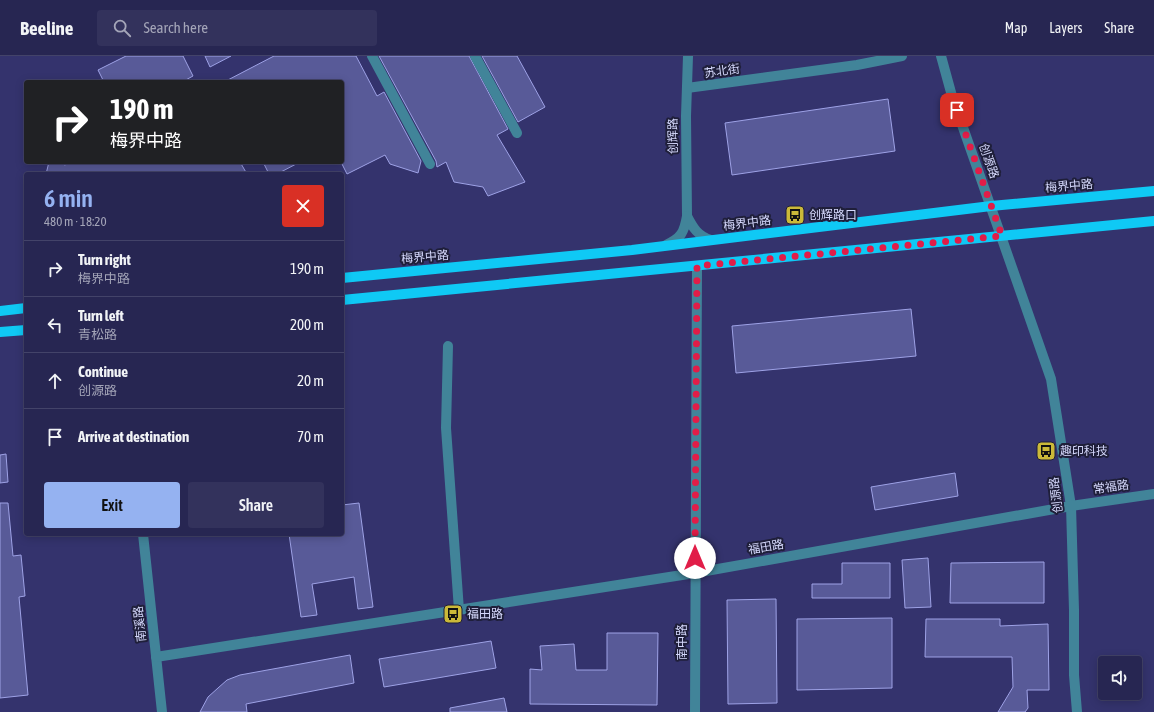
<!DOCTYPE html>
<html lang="en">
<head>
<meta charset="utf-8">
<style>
  :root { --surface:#272652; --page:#33325c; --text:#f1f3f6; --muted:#a4a5b8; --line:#434369; --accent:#95b2f1 }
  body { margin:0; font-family:"Asap Condensed","Noto Sans SC",sans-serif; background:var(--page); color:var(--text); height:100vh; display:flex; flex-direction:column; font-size:15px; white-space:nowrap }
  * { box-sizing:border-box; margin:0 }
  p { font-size:13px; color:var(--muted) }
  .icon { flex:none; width:22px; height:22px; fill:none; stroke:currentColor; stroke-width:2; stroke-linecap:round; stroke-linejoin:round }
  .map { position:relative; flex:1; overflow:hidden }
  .details { position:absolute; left:24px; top:116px; width:320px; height:364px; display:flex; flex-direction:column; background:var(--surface); border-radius:4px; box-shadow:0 2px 10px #0003,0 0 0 1px var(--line) }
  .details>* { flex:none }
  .hud { position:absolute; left:24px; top:24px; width:320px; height:84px; border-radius:4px; box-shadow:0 2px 10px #0003,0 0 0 1px var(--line); background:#202124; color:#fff; overflow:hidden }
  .controls { position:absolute; left:1098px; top:600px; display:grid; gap:8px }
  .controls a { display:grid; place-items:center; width:44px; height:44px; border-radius:4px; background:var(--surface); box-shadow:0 2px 10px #0003,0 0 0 1px var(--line); font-size:20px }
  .pin { position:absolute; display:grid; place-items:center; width:34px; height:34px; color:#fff; margin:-17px; border-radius:8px; box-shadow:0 2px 6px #0006 }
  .me { position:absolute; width:44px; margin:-22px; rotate:0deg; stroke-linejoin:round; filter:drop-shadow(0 0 3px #0008) }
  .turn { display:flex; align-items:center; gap:14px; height:84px; padding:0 20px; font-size:18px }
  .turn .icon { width:52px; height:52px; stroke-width:2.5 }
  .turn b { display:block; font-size:28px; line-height:34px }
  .round { display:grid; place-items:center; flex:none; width:42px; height:42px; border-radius:4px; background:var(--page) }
  .overview { display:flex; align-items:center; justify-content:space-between; height:68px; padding:0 20px }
  h1 { font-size:24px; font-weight:600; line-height:30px; color:var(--accent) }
  .action { display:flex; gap:8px; margin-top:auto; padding:8px 20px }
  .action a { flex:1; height:46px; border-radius:4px; background:var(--accent); color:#111; font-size:16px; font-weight:600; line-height:46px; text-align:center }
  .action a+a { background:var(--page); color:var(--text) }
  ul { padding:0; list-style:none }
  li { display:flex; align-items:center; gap:12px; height:56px; padding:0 20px; border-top:1px solid var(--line) }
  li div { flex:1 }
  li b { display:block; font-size:15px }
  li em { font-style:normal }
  header { display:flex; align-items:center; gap:24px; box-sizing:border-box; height:56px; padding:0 20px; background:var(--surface); border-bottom:1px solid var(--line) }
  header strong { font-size:19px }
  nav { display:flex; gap:22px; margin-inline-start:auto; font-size:14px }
  .search { width:280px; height:36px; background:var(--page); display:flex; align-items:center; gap:10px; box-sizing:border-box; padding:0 14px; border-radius:4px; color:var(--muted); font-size:15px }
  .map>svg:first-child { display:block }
  .building { fill:#585a98; stroke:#9ea2e6 }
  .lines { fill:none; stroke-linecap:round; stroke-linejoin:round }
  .minor { stroke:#418499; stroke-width:10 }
  .major { stroke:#0fc9f5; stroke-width:10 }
  .route { stroke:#e11d48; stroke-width:7; stroke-dasharray:0 12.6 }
  .labels { text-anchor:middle; stroke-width:4; stroke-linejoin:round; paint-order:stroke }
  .street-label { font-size:12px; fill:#d5d8fc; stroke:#1f1f3a }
  .poi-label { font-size:12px; fill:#d5d8fc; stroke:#1f1f3a; text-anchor:start }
</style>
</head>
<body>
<header>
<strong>Beeline</strong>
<div class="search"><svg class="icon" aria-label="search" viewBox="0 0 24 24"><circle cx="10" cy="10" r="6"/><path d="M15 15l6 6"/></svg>Search here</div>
<nav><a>Map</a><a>Layers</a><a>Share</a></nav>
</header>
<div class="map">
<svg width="1154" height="656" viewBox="0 0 1154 656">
  <rect width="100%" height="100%" fill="#34336d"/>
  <!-- building -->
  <g class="building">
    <polygon points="126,0 183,0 193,20 182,26 104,26 98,14"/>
    <polygon points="205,0 231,0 210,11"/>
    <polygon points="274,0 356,0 377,40 384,36 421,105 418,117 390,108 385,99 347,118 342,108 342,26 224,26"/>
    <polygon points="379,0 469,0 508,73 497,79 525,126 488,140 483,131 454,126 446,106 437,111 436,105"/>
    <polygon points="482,0 517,0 545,51 518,66"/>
    <polygon points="888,43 895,95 732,119 725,67"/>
    <polygon points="49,106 56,106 65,109 70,106 240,106 247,118 46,118"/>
    <polygon points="263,106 300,106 277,118 269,118"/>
    <polygon points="911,253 916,300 736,317 732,270"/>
    <polygon points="6,398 8,426 0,427 0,399"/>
    <polygon points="955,417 958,440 875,454 871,431"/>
    <polygon points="0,447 8,447 13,500 21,499 25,540 19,541 28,639 0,642"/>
    <polygon points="359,447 373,551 358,553 354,521 312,528 317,559 301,561 289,478 342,478 342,449"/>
    <polygon points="928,502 931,551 905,552 902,504"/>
    <polygon points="1044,506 1044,547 950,547 951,507"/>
    <polygon points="842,507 890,507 890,542 812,542 812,528 842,528"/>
    <polygon points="776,543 777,647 728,648 727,544"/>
    <polygon points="892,562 892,632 797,634 797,563"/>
    <polygon points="926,563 1000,563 1000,570 1048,568 1049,634 1027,634 1028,652 1025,656 998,656 1013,631 1012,601 925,601"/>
    <polygon points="607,577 658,577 657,649 530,648 530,613 542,614 540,590 574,588 576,614 607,614"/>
    <polygon points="491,585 496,612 384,631 379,603"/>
    <polygon points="350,599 354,627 246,648 247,656 200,656 208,641 218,632 227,624 240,619"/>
    <polygon points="504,642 507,656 450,656 450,652"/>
  </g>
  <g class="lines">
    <!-- minor -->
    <g class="minor">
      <polyline points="372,0 430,108"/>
      <polyline points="475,0 517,77"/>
      <polyline points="941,0 952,40 1051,323 1071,450 1074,554 1074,619 1077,656"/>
      <polyline points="687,32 857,9 902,0"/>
      <polyline points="687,160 686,60 688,0"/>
      <path d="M666,189C681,182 684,177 687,160C693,172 698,180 711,184"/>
      <polyline points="448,290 446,372 459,554"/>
      <polyline points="143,478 162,656"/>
      <polyline points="156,601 695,517 1071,450 1154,438"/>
      <polyline points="695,656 697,210"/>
    </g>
    <!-- major -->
    <g class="major">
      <polyline points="342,222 632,194 991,150 1154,135"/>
      <polyline points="342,244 1154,165"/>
      <polyline points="0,255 26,252"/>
      <polyline points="0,276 26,274"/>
    </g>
  </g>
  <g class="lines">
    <!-- route -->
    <polyline class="route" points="695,502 697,210 1002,180 957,54"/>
  </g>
  <!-- icons -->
  <defs>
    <g id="bus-square" transform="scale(1)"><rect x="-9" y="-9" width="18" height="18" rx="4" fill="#cbb939" stroke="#1f1f3a"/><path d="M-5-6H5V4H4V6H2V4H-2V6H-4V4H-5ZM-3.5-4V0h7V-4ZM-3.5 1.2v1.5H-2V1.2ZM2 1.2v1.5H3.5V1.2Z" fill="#111"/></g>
  </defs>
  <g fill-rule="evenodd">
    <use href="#bus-square" x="795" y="159"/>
    <use href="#bus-square" x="1046" y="395"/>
    <use href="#bus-square" x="453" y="558"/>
  </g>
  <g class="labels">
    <!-- street labels -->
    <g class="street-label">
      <text transform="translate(722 15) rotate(-8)" y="4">苏北街</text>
      <text transform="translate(673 80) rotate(-91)" y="4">创辉路</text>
      <text transform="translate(989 105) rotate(71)" y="4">创源路</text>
      <text transform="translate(1069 130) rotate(-5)" y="4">梅界中路</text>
      <text transform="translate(747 167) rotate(-7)" y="4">梅界中路</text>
      <text transform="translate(425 201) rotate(-5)" y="4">梅界中路</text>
      <text transform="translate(1111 431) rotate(-8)" y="4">常福路</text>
      <text transform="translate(1056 439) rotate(-97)" y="4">创源路</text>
      <text transform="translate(766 491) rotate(-10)" y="4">福田路</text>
      <text transform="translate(140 568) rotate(-96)" y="4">南溪路</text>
      <text transform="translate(682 586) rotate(-90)" y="4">南中路</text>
    </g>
    <!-- poi labels -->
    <g class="poi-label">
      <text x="809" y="163">创辉路口</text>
      <text x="1060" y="399">趣印科技</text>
      <text x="467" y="562">福田路</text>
    </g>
  </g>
</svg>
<div class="controls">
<a><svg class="icon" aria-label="sound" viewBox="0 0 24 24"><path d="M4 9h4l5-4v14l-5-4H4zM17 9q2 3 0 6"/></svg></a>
</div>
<div class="pin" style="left:957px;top:54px;background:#d93025"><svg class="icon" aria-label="arrive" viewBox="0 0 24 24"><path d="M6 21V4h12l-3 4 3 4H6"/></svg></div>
<svg class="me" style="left:695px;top:502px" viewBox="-20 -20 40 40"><circle r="19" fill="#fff"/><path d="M0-13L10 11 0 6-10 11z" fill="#e11d48"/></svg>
<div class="hud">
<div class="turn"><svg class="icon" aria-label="right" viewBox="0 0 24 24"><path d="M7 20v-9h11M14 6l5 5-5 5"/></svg><div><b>190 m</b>梅界中路</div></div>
</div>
<section class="details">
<div class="overview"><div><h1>6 min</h1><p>480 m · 18:20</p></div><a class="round" style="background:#d93025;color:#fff"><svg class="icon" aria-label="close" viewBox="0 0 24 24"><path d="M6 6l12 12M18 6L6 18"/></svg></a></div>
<ul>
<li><svg class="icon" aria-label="right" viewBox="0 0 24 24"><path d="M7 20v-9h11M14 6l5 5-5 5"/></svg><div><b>Turn right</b><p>梅界中路</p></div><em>190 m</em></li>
<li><svg class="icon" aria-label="left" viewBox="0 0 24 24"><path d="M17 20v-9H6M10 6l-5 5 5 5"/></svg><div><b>Turn left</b><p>青松路</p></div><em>200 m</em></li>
<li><svg class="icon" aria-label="ahead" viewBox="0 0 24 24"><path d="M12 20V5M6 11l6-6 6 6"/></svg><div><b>Continue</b><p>创源路</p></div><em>20 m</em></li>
<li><svg class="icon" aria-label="arrive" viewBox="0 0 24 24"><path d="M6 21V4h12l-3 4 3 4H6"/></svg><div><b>Arrive at destination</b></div><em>70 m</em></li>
</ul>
<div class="action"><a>Exit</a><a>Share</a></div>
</section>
</div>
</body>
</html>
